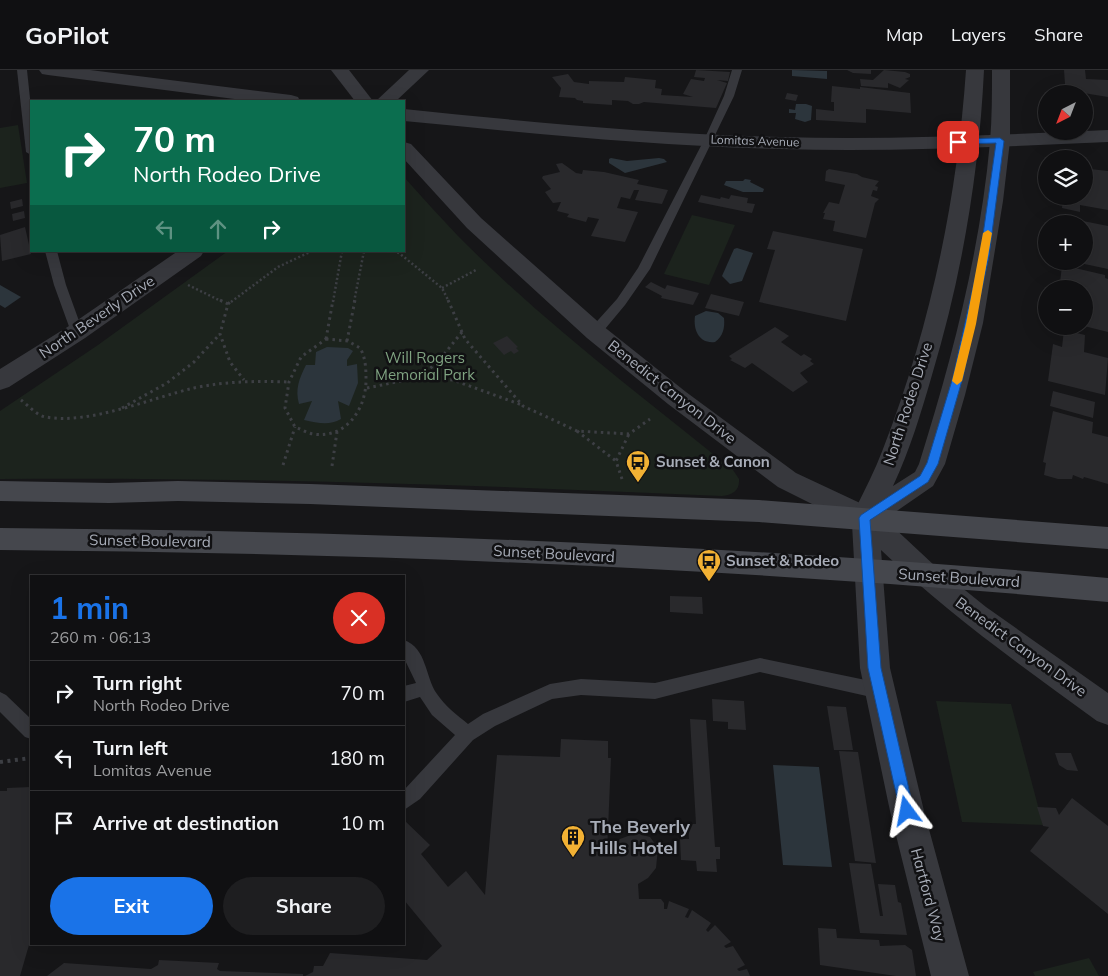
<!DOCTYPE html>
<html lang="en">
<head>
<meta charset="utf-8">
<style>
  :root { --surface:#101012; --page:#1e1e20; --text:#f1f3f6; --muted:#9c9d9f; --line:#303032; --accent:#1a73e8 }
  body { margin:0; font-family:Mulish,sans-serif; background:var(--page); color:var(--text); height:100vh; display:flex; flex-direction:column; font-size:19px; white-space:nowrap }
  * { box-sizing:border-box; margin:0 }
  p { font-size:16px; color:var(--muted) }
  .icon { flex:none; width:28px; height:28px; fill:none; stroke:currentColor; stroke-width:2; stroke-linecap:round; stroke-linejoin:round }
  .map { position:relative; flex:1; overflow:hidden }
  .drawer { position:absolute; left:30px; top:505px; width:375px; height:370px; display:flex; flex-direction:column; background:var(--surface); border-radius:0px; box-shadow:0 5px 20px #0002,0 0 0 1px var(--line) }
  .drawer>* { flex:none }
  .banner { position:absolute; left:30px; top:30px; width:375px; height:152px; border-radius:0px; box-shadow:0 5px 20px #0002,0 0 0 1px var(--line); background:#0b6e4f; color:#fff; overflow:hidden }
  .needle { width:32px; rotate:222deg }
  .tools { position:absolute; left:1038px; top:15px; display:grid; gap:10px }
  .tools a { display:grid; place-items:center; width:55px; height:55px; border-radius:50%; background:var(--surface); box-shadow:0 5px 20px #0002,0 0 0 1px var(--line); font-size:25px }
  .pin { position:absolute; display:grid; place-items:center; width:42px; height:42px; color:#fff; margin:-21px; border-radius:10px; box-shadow:0 2px 8px #0006 }
  .me { position:absolute; width:55px; margin:-28px; rotate:347deg; stroke-linejoin:round; filter:drop-shadow(0 0 4px #0008) }
  .turn { display:flex; align-items:center; gap:18px; height:105px; padding:0 20px; font-size:22px }
  .turn .icon { width:65px; height:65px; stroke-width:2.5 }
  .turn b { display:block; font-size:35px; line-height:42px }
  .lanes { display:flex; align-items:center; height:48px; padding:0 20px; background:#0003; justify-content:center; gap:25px; direction:ltr }
  .lanes .off { opacity:.35 }
  .round { display:grid; place-items:center; flex:none; width:52px; height:52px; border-radius:26px; background:var(--page) }
  .headline { display:flex; align-items:center; justify-content:space-between; height:85px; padding:0 20px }
  h1 { font-size:30px; font-weight:700; line-height:38px; color:var(--accent) }
  .action { display:flex; gap:10px; margin-top:auto; padding:10px 20px }
  .action a { flex:1; height:58px; border-radius:30px; background:var(--accent); color:#fff; font-size:20px; font-weight:700; line-height:58px; text-align:center }
  .action a+a { background:var(--page); color:var(--text) }
  ul { padding:0; list-style:none }
  li { display:flex; align-items:center; gap:15px; height:65px; padding:0 20px; border-top:1px solid var(--line) }
  li div { flex:1 }
  li b { display:block; font-size:19px }
  li em { font-style:normal }
  header { display:flex; align-items:center; gap:30px; box-sizing:border-box; height:70px; padding:0 25px; background:var(--surface); border-bottom:1px solid var(--line) }
  header strong { font-size:24px }
  nav { display:flex; gap:28px; margin-inline-start:auto; font-size:18px }
  .map>svg:first-child { display:block }
  .green { fill:#1c231d }
  .water { fill:#2c353c }
  .building { fill:#29292c }
  .lines { fill:none; stroke-linecap:round; stroke-linejoin:round }
  .path-far2 { stroke:#3d3f44; stroke-width:2.5; stroke-dasharray:2 2.5; stroke-linecap:butt }
  .path-far1 { stroke:#3d3f44; stroke-width:3; stroke-dasharray:2.5 4; stroke-linecap:butt }
  .path { stroke:#3d3f44; stroke-width:4; stroke-dasharray:3 4.5; stroke-linecap:butt }
  .service { fill:#37383d; fill-rule:evenodd }
  .minor { fill:#37383d; fill-rule:evenodd }
  .tertiary { fill:#37383d; fill-rule:evenodd }
  .secondary { fill:#45474d; fill-rule:evenodd }
  .route { fill:#1a73e8; stroke:#114b97 }
  .slow { fill:#f59e0b }
  .labels { text-anchor:middle; stroke-width:5; stroke-linejoin:round; paint-order:stroke }
  .far-street-label { font-size:12px; fill:#a8adb8; stroke:#111113 }
  .street-label { font-size:15px; fill:#a8adb8; stroke:#111113 }
  .park-label { font-size:15px; fill:#7fa381; stroke:#111113 }
  .poi-label { font-size:15px; font-weight:bold; fill:#a8adb8; stroke:#111113; text-anchor:start }
  .near-poi-label { font-size:18px; font-weight:bold; fill:#a8adb8; stroke:#111113; text-anchor:start }
</style>
</head>
<body>
<header>
<strong>GoPilot</strong>
<nav><a>Map</a><a>Layers</a><a>Share</a></nav>
</header>
<div class="map">
<svg width="1108" height="906" viewBox="0 0 1108 906">
  <rect width="100%" height="100%" fill="#161618"/>
  <!-- green -->
  <g class="green">
    <polygon points="18,55 27,113 0,118 0,58"/>
    <path d="M404,107C422,127 440,147 458,166C543,252 640,325 733,400L739,409C740,421 732,425 722,426C481,415 241,407 0,409V341L98,275L228,181H404Z"/>
    <polygon points="692,145 735,155 709,215 664,204"/>
    <polygon points="936,631 1011,634 1043,755 962,752"/>
    <polygon points="1089,888 1099,906 1035,906 1033,902"/>
  </g>
  <!-- water -->
  <g class="water">
    <polygon points="792,0 827,1 827,9 792,6"/>
    <polygon points="796,34 806,34 812,36 811,50 805,52 795,49 796,43 789,43 789,39 795,40"/>
    <polygon points="611,88 627,91 659,88 664,89 667,92 625,103 609,93 609,89"/>
    <polygon points="745,109 751,110 750,112 764,119 763,122 743,122 724,115 726,111 743,111"/>
    <polygon points="737,178 753,183 742,211 730,214 722,206 734,179"/>
    <polygon points="0,215 21,227 5,238 0,235"/>
    <path d="M706,241L718,243L724,248C725,258 723,266 715,272C699,274 693,260 695,246Z"/>
    <path d="M327,277L348,278L353,281L347,290V296L357,294L358,313L349,336L338,331L341,349C329,356 318,353 304,350L312,331L299,334C295,319 299,309 306,295H315L316,282Z"/>
    <polygon points="773,695 819,697 832,797 783,795"/>
  </g>
  <!-- building -->
  <g class="building">
    <polygon points="696,0 730,2 728,11 717,10 727,13 716,38 644,32 639,34 633,34 628,31 612,30 612,35 583,33 583,31 577,30 575,28 559,27 561,18 552,7 568,4 574,12 589,14 589,11 624,12 625,7 656,10 655,18 662,19 661,25 693,27 683,24 691,9 704,11 705,8 694,7"/>
    <polygon points="847,0 871,0 871,4 853,3"/>
    <polygon points="884,0 905,2 910,4 910,7 905,9 909,10 900,18 888,13 888,18 861,16 860,9 873,10"/>
    <polygon points="1064,0 1085,0 1086,9 1108,10 1108,27 1071,21 1070,15 1065,14"/>
    <polygon points="832,16 860,19 860,17 910,23 911,43 866,39 866,53 816,50 816,39 834,41 834,32 831,32"/>
    <polygon points="787,23 798,25 796,31 785,29"/>
    <polygon points="562,93 576,103 582,104 583,100 604,102 639,110 637,114 668,120 662,134 635,130 639,120 634,120 630,129 621,127 617,138 638,142 625,172 591,166 599,149 588,147 586,152 567,147 569,144 557,141 561,132 553,133 545,122 551,119 542,108 543,106 560,102 556,94"/>
    <polygon points="829,99 857,104 862,107 879,111 875,116 878,117 877,121 873,120 871,126 879,129 875,133 866,168 833,161 835,151 823,149 825,143 823,143 829,132 839,134 845,115 825,111 826,101"/>
    <polygon points="1090,99 1108,101 1108,140 1080,135 1080,142 1062,138 1063,126 1084,126 1084,108 1090,109"/>
    <polygon points="701,125 720,129 721,127 729,129 731,125 748,128 747,133 755,134 752,143 698,132"/>
    <polygon points="22,129 23,136 11,139 10,132"/>
    <polygon points="24,141 25,148 13,151 12,144"/>
    <polygon points="1068,148 1108,156 1108,199 1075,192 1084,191 1084,154 1068,154"/>
    <polygon points="25,157 31,184 2,191 0,165"/>
    <polygon points="773,161 863,179 846,251 759,232 775,180 767,179"/>
    <polygon points="1062,195 1105,205 1105,208 1108,209 1108,262 1084,256 1084,219 1057,219 1058,212 1060,213"/>
    <polygon points="651,212 665,219 667,215 699,223 693,235 661,228 662,226 645,217"/>
    <polygon points="711,224 744,232 739,246 705,238"/>
    <polygon points="775,257 789,266 781,272 801,286 804,284 812,289 810,291 814,294 800,303 808,312 793,322 752,293 745,298 730,290 732,289 729,286"/>
    <polygon points="1064,260 1085,265 1084,282 1108,288 1105,325 1048,311 1053,274 1062,277"/>
    <polygon points="507,266 518,277 516,278 519,281 514,284 511,281 504,285 493,273"/>
    <polygon points="1053,321 1095,332 1093,348 1050,336"/>
    <polygon points="1053,341 1093,352 1092,363 1108,367 1108,414 1084,407 1083,409 1073,405 1072,409 1058,409 1044,405 1046,393 1043,392"/>
    <polygon points="670,526 702,527 703,544 670,542"/>
    <polygon points="712,629 744,631 746,660 728,659 728,652 713,651"/>
    <polygon points="827,636 846,637 853,680 834,680"/>
    <polygon points="690,649 706,650 715,777 720,777 720,789 716,789 717,802 697,801 696,791 681,790 680,769 689,769 688,754 696,754"/>
    <polygon points="561,669 608,671 608,688 611,688 607,783 620,769 636,763 650,767 658,778 656,798 648,808 638,814 639,829 661,829 664,833 664,839 667,839 669,831 689,839 685,847 688,848 692,840 711,853 706,860 708,862 715,855 731,872 724,876 726,878 733,876 745,895 737,899 739,901 747,899 750,906 305,906 313,902 314,896 323,896 330,883 427,890 442,876 404,830 404,750 430,775 421,784 448,817 466,801 485,825 497,685 560,687"/>
    <polygon points="839,681 858,682 876,793 855,791"/>
    <polygon points="1055,683 1071,683 1078,701 1067,700 1059,695"/>
    <polygon points="31,717 31,868 20,906 0,906 0,721 7,721 7,718"/>
    <polygon points="1072,728 1108,756 1108,844 1030,781 1049,757 1043,756 1037,737 1056,738 1059,745"/>
    <polygon points="849,793 871,794 880,846 883,846 878,814 895,815 898,832 901,833 907,865 860,863"/>
    <polygon points="818,858 836,859 837,868 879,870 880,876 905,875 912,880 916,906 896,906 820,895"/>
    <polygon points="159,890 219,893 217,899 220,901 303,904 303,906 47,906 64,893 151,899 158,895"/>
  </g>
  <g class="lines">
    <!-- path-far2 -->
    <g class="path-far2">
      <polyline points="393,181 399,183 442,218 449,232"/>
      <polyline points="188,215 223,232"/>
      <polyline points="442,218 476,200"/>
      <polyline points="231,232 278,197 312,181"/>
      <polyline points="333,232 342,181"/>
      <polyline points="354,232 364,181"/>
    </g>
    <!-- path-far1 -->
    <g class="path-far1">
      <polyline points="220,230 228,234 220,264 230,292 244,310"/>
      <polyline points="448,230 465,269 523,336 577,361 629,364 650,349"/>
      <polyline points="228,234 232,230"/>
      <path d="M326,269L348,271L360,278C366,288 366,300 366,312C365,341 345,369 313,364C307,363 301,359 295,357L285,338L289,312L301,287Z"/>
      <polyline points="326,269 333,230"/>
      <polyline points="347,271 355,230"/>
      <polyline points="421,307 441,288 462,262"/>
      <polyline points="367,318 421,307 453,310 522,335"/>
      <path d="M21,330C28,335 37,346 46,347C89,355 151,328 194,318C227,311 256,311 289,312"/>
      <polyline points="122,338 167,313 194,292 220,264"/>
      <polyline points="577,361 616,391"/>
      <polyline points="283,395 295,357"/>
      <polyline points="332,396 337,362"/>
      <polyline points="622,409 616,391 629,364"/>
    </g>
    <!-- path -->
    <polyline class="path" points="0,692 31,688"/>
    <!-- service -->
    <g class="service">
      <polygon points="17,0 27,0 31,38 31,85 26,82"/>
      <polygon points="732,0 742,0 734,26 650,199 625,235 600,265 590,265 589,262 590,259 617,229 638,198 704,70 724,26"/>
      <polygon points="45,181 57,181 66,215 83,262 82,265 72,265 71,262 54,215"/>
      <path d="M404,570C427,578 425,607 437,624C445,636 457,645 468,654L483,644L550,614L581,609L655,613L760,588L880,613L886,616L888,621L886,626L880,629L760,602L655,629L581,625L552,629L495,656L473,670L420,729L404,740V720L455,665L432,645L420,627L404,632V616L416,613L404,588Z"/>
      <polygon points="0,622 6,625 31,649 31,669 25,667 0,642"/>
    </g>
    <!-- minor -->
    <g class="minor">
      <polygon points="39,0 90,0 291,25 298,27 300,31 250,31 48,5 42,4"/>
      <polygon points="331,0 349,0 373,31 355,31"/>
      <path d="M404,39C529,52 654,64 780,67C889,70 999,65 1108,60V72C999,77 889,82 780,79C654,76 529,63 404,51Z"/>
      <path d="M404,72L411,74L481,148L603,256L686,322L796,403L875,440L935,496L986,537L1108,623V655L1097,651C1023,597 948,544 881,480L890,598L924,741L969,906H931L890,741L860,598L852,454L778,417L668,334L587,268L467,158L404,89Z"/>
    </g>
    <!-- tertiary -->
    <g class="tertiary">
      <polygon points="409,0 429,0 396,31 376,31"/>
      <path d="M966,0H984C979,104 962,205 932,305C921,343 910,380 893,416L915,402L919,394C952,289 980,182 990,72C992,48 992,24 992,0H1010V71L1003,131L983,253L965,325L945,394L933,416L875,456L865,459L855,456L851,448C862,425 874,403 883,379C930,258 957,130 966,0Z"/>
      <polygon points="178,181 204,181 201,186 85,268 9,317 0,320 0,299 69,256"/>
    </g>
    <!-- secondary -->
    <g class="secondary">
      <polygon points="0,411 109,413 178,411 310,414 759,430 1108,457 1108,479 759,452 310,434 178,431 109,433 0,431"/>
      <path d="M0,458C370,461 740,475 1108,508V532C740,498 370,483 0,480Z"/>
    </g>
  </g>
  <!-- route -->
  <polygon class="route" points="1000,68 1004,71 989,186 963,307 938,394 928,412 870,450 881,598 914,741 912,745 907,747 902,745 900,741 868,598 859,448 861,445 920,406 927,393 953,307 980,186 996,73 958,74 954,72 958,69"/>
  <!-- slow -->
  <polygon class="slow" points="988,160 992,163 976,254 962,311 957,315 952,311 966,254 983,163"/>
  <!-- icons -->
  <defs>
    <g id="bus-pin" transform="scale(1.25)"><path d="M0 17L-7.5 6A9.5 9.5 0 1 1 7.5 6Z" fill="#f2b134" stroke="#111113"/><path d="M-5-6H5V4H4V6H2V4H-2V6H-4V4H-5ZM-3.5-4V0h7V-4ZM-3.5 1.2v1.5H-2V1.2ZM2 1.2v1.5H3.5V1.2Z" fill="#111"/></g>
    <g id="building-pin" transform="scale(1.25)"><path d="M0 17L-7.5 6A9.5 9.5 0 1 1 7.5 6Z" fill="#f2b134" stroke="#111113"/><path d="M-4-6H4V6H1V3H-1V6H-4ZM-2.5-4.3h1.7v1.8h-1.7ZM.8-4.3h1.7v1.8H.8ZM-2.5-1h1.7V.8h-1.7ZM.8-1h1.7V.8H.8Z" fill="#111"/></g>
  </defs>
  <g fill-rule="evenodd">
    <use href="#bus-pin" x="638" y="392"/>
    <use href="#bus-pin" x="709" y="491"/>
    <use href="#building-pin" x="573" y="767"/>
  </g>
  <g class="labels">
    <!-- far-street labels -->
    <g class="far-street-label">
      <text transform="translate(755 71) rotate(2)" y="4">Lomitas Avenue</text>
    </g>
    <!-- street labels -->
    <g class="street-label">
      <text transform="translate(97 247) rotate(-34)" y="5">North Beverly Drive</text>
      <text transform="translate(672 322) rotate(38)" y="5">Benedict Canyon Drive</text>
      <text transform="translate(908 334) rotate(-72)" y="5">North Rodeo Drive</text>
      <text transform="translate(150 471) rotate(1)" y="5">Sunset Boulevard</text>
      <text transform="translate(554 484) rotate(3)" y="5">Sunset Boulevard</text>
      <text transform="translate(959 508) rotate(4)" y="5">Sunset Boulevard</text>
      <text transform="translate(1021 577) rotate(36)" y="5">Benedict Canyon Drive</text>
      <text transform="translate(928 825) rotate(75)" y="5">Hartford Way</text>
    </g>
    <!-- park labels -->
    <g class="park-label">
      <text x="425" y="293">Will Rogers<tspan x="425" dy="17">Memorial Park</tspan></text>
    </g>
    <!-- poi labels -->
    <g class="poi-label">
      <text x="656" y="397">Sunset &amp; Canon</text>
      <text x="726" y="496">Sunset &amp; Rodeo</text>
    </g>
    <!-- near-poi labels -->
    <g class="near-poi-label">
      <text x="590" y="763">The Beverly<tspan x="590" dy="21">Hills Hotel</tspan></text>
    </g>
  </g>
</svg>
<div class="tools">
<a><svg class="needle" viewBox="-14 -14 28 28"><path d="M0-13l5 13h-10z" fill="#e53935"/><path d="M0 13l5-13h-10z" fill="#9c9d9f"/></svg></a>
<a><svg class="icon" aria-label="layers" viewBox="0 0 24 24"><path d="M12 4l9 5-9 5-9-5zM3 14l9 5 9-5"/></svg></a>
<a>+</a>
<a>−</a>
</div>
<div class="pin" style="left:958px;top:72px;background:#d93025"><svg class="icon" aria-label="arrive" viewBox="0 0 24 24"><path d="M6 21V4h12l-3 4 3 4H6"/></svg></div>
<svg class="me" style="left:907px;top:741px" viewBox="-20 -20 40 40"><path d="M0-17L14 15 0 8-14 15z" fill="#1a73e8" stroke="#fff" stroke-width="4"/></svg>
<div class="banner">
<div class="turn"><svg class="icon" aria-label="right" viewBox="0 0 24 24"><path d="M7 20v-9h11M14 6l5 5-5 5"/></svg><div><b>70 m</b>North Rodeo Drive</div></div>
<div class="lanes"><svg class="icon off" aria-label="left" viewBox="0 0 24 24"><path d="M17 20v-9H6M10 6l-5 5 5 5"/></svg><svg class="icon off" aria-label="ahead" viewBox="0 0 24 24"><path d="M12 20V5M6 11l6-6 6 6"/></svg><svg class="icon" aria-label="right" viewBox="0 0 24 24"><path d="M7 20v-9h11M14 6l5 5-5 5"/></svg></div>
</div>
<section class="drawer">
<div class="headline"><div><h1>1 min</h1><p>260 m · 06:13</p></div><a class="round" style="background:#d93025;color:#fff"><svg class="icon" aria-label="close" viewBox="0 0 24 24"><path d="M6 6l12 12M18 6L6 18"/></svg></a></div>
<ul>
<li><svg class="icon" aria-label="right" viewBox="0 0 24 24"><path d="M7 20v-9h11M14 6l5 5-5 5"/></svg><div><b>Turn right</b><p>North Rodeo Drive</p></div><em>70 m</em></li>
<li><svg class="icon" aria-label="left" viewBox="0 0 24 24"><path d="M17 20v-9H6M10 6l-5 5 5 5"/></svg><div><b>Turn left</b><p>Lomitas Avenue</p></div><em>180 m</em></li>
<li><svg class="icon" aria-label="arrive" viewBox="0 0 24 24"><path d="M6 21V4h12l-3 4 3 4H6"/></svg><div><b>Arrive at destination</b></div><em>10 m</em></li>
</ul>
<div class="action"><a>Exit</a><a>Share</a></div>
</section>
</div>
</body>
</html>
